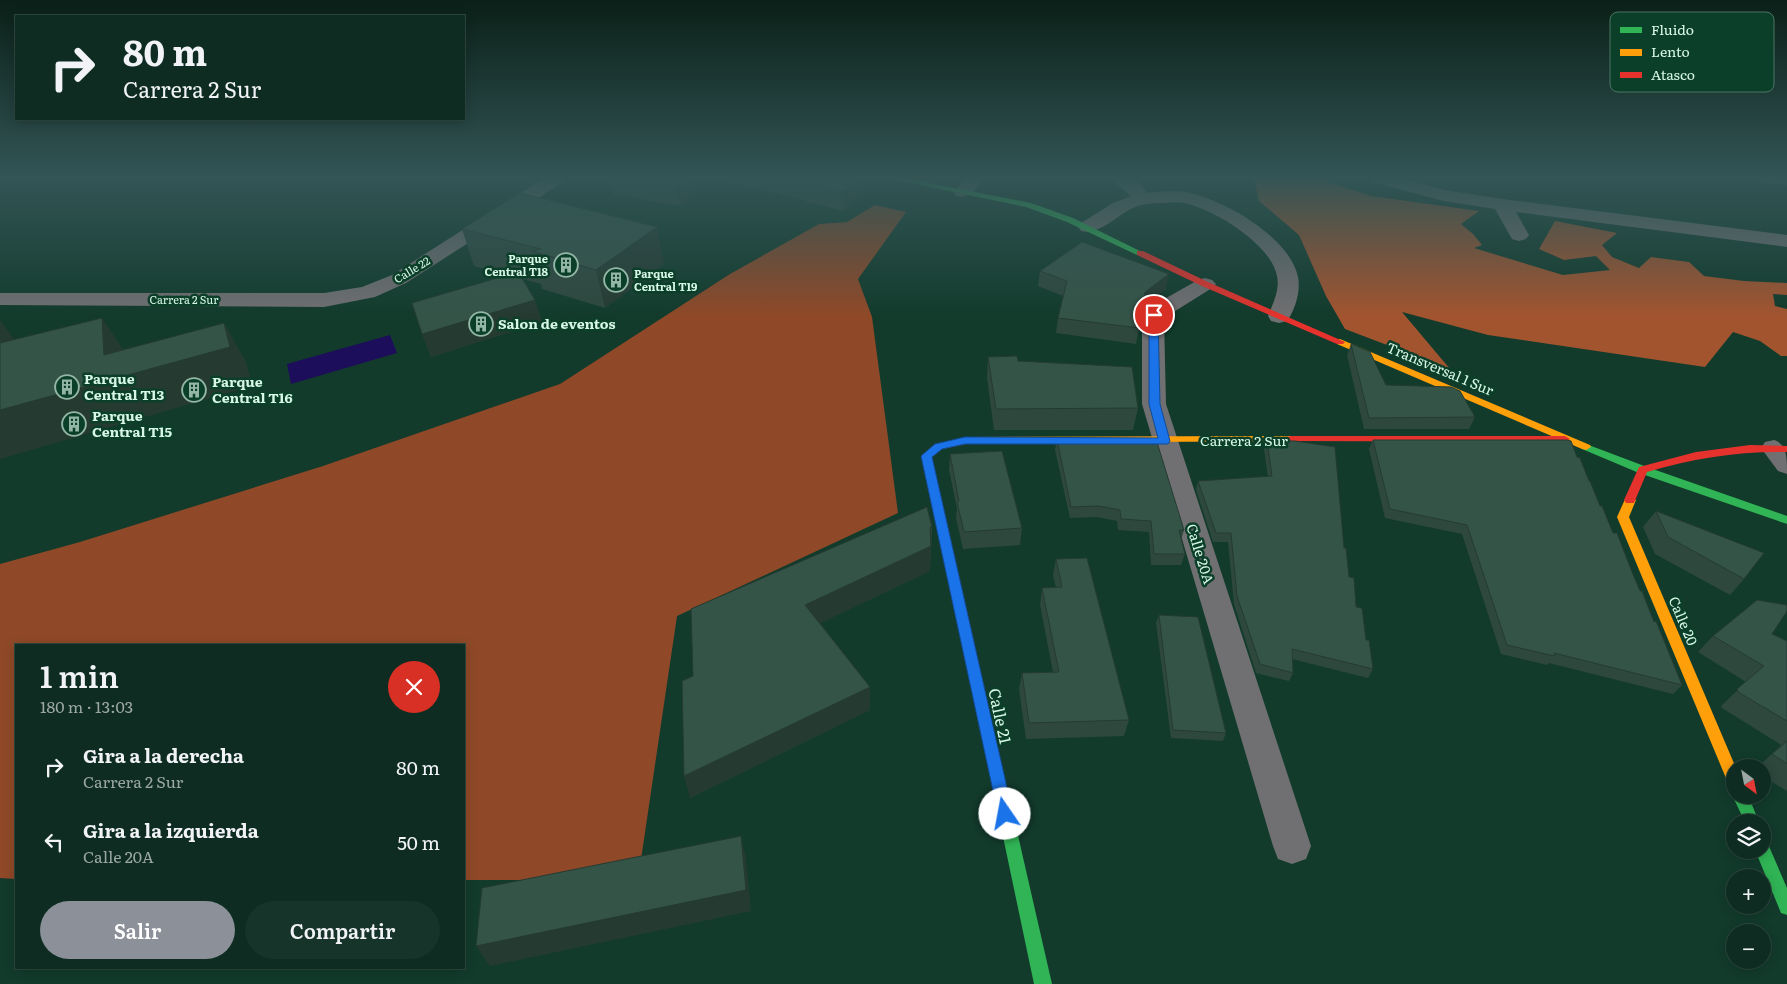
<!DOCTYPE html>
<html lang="es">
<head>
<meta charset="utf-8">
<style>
  :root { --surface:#0e2c21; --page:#17342a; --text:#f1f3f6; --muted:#9ba7a5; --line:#2e483f; --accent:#8c9099 }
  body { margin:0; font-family:Literata,serif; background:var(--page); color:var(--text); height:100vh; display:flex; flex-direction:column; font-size:19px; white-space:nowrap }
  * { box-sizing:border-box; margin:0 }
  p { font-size:16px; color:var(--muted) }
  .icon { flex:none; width:28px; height:28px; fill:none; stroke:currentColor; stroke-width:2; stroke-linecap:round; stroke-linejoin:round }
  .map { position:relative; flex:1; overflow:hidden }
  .drawer { position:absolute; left:15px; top:644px; width:450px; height:325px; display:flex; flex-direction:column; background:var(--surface); border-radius:0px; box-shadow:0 2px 12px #0003,0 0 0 1px var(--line) }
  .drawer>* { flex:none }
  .banner { position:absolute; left:15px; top:15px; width:450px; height:105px; border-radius:0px; box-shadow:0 2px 12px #0003,0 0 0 1px var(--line); background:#0e2c21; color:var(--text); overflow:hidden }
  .needle { width:32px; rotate:148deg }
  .controls { position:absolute; left:1726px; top:759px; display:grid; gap:10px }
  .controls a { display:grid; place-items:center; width:45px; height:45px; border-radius:50%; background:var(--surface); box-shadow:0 2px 12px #0003,0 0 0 1px var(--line); font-size:25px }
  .pin { position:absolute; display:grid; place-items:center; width:42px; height:42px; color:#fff; margin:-21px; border:2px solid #fff; border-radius:50%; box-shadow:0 1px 5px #0007 }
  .me { position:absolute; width:55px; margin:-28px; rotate:348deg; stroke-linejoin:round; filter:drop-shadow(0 0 4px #0008) }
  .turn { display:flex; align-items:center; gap:18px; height:105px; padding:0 25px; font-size:22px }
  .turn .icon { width:65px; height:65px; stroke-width:2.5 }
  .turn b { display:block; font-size:35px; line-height:42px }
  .round { display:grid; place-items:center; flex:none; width:52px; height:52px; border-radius:26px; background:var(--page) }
  .summary { display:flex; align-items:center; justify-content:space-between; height:85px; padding:0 25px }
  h1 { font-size:30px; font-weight:600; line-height:38px }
  .cta { display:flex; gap:10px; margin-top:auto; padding:10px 25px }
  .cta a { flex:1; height:58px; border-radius:30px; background:var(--accent); color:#fff; font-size:20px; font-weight:600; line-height:58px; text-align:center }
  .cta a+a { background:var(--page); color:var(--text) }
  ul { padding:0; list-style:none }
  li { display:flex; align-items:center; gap:15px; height:75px; padding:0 25px }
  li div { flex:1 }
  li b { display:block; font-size:19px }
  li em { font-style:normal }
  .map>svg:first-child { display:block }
  .green { fill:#8f4928 }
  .forest { fill:#a2542f }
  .water { fill:#1d0e5b }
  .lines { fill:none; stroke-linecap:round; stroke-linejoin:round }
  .street { fill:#706f71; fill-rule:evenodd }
  .fast { fill:#30b455; fill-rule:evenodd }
  .slow { fill:#ff9f0a; fill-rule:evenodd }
  .jam { fill:#e5322d; fill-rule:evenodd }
  .wall { fill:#2e483e }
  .shaded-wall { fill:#253b32 }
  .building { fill:#355448; stroke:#253b32 }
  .route { fill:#1a73e8; stroke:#114b97 }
  .labels { text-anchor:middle; stroke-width:5; stroke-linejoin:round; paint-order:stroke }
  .far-poi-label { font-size:11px; font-weight:bold; fill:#d8f8e7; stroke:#0c3f2a; text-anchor:end }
  .far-street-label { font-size:11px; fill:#d8f8e7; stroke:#0c3f2a }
  .poi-label { font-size:14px; font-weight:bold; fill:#d8f8e7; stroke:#0c3f2a; text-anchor:start }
  .street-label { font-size:14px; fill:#d8f8e7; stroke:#0c3f2a }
  .near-street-label { font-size:16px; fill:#d8f8e7; stroke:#0c3f2a }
  .key { fill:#0c3f2a; stroke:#497663; stroke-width:1 }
  .key-label { font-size:14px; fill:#d8f8e7 }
</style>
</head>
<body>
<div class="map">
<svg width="1787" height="984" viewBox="0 0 1787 984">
  <rect width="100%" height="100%" fill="#123b2c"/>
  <!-- green -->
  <polygon class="green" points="875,205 906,212 858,279 872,317 898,513 677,616 638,880 464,880 464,645 16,645 16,879 0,878 0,564 80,542 323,466 560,384 730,274 819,224 847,222"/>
  <!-- forest -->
  <polygon class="forest" points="1245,178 1316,178 1371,196 1479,211 1461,224 1473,234 1482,245 1474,248 1563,275 1610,270 1596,256 1564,260 1539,249 1555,221 1617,233 1602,245 1612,257 1639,268 1651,257 1689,262 1704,276 1744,281 1787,283 1787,295 1773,294 1775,306 1787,309 1787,356 1781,356 1760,341 1733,332 1705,367 1488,335 1402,312 1450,369 1345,329 1326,296 1299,235 1259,201 1255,182"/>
  <!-- water -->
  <polygon class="water" points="390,335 397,353 291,384 287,364"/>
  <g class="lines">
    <!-- street -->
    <g class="street">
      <polygon points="544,178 566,178 563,182 406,283 375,297 324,307 0,305 0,293 324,293 362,287 392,275"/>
      <path d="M965,178H984C977,189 970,199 956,196L954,192Z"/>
      <path d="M1110,178C1126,178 1138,177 1147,193C1160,191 1173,190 1186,192C1223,199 1290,237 1298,277C1301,291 1295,310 1287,321L1279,323L1271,321L1268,316C1273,303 1280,290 1277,276C1271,244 1214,209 1184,203C1178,202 1171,202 1165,203C1155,203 1144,203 1135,207C1118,214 1099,236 1081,231L1078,227L1081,223L1113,203L1131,196Z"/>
      <polygon points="1369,178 1400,178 1445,190 1502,199 1787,235 1787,247 1516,212 1529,235 1526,239 1519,241 1512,239 1495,209 1444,201 1372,182"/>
      <polygon points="1757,178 1787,178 1787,185 1760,182"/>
      <polygon points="1205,278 1212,280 1216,284 1212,288 1164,318 1166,404 1311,846 1306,859 1292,864 1278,859 1273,846 1142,404 1142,315 1145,310 1198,280"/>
      <path d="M1774,440C1787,444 1787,458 1787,474L1778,471L1761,448L1765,442Z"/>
    </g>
    <!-- fast -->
    <g class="fast">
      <polygon points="887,178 903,178 1031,203 1073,218 1144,253 1143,255 1137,255 1067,222 1026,207"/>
      <polygon points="1586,444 1647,467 1787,516 1787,524 1639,473 1582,449 1581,447 1582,445"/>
      <polygon points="996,763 1001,765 1003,770 1052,984 1034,984 989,770 991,765"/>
      <polygon points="1735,790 1735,795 1748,795 1759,822 1745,822 1732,795"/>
      <polygon points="1762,842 1768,844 1787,888 1787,915 1781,913 1755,850 1762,850"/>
    </g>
    <!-- slow -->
    <g class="slow">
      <polygon points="1340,339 1590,445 1591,447 1586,450 1582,449 1337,344 1337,340"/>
      <polygon points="1291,436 1295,437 1296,439 1295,441 972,443 967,440 972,437"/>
      <polygon points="1630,496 1636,500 1629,517 1736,768 1735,790 1730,788 1728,783 1617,517 1626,497"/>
    </g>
    <!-- jam -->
    <g class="jam">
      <polygon points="1137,251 1143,251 1208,282 1345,342 1343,344 1337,344 1202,286 1137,255"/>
      <polygon points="1291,436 1565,436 1570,439 1565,442 1287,441 1286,439 1287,437"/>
      <polygon points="972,437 976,438 977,440 976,442 942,449 932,457 1003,770 1001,775 996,777 991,775 989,770 921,456 935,444"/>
      <path d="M1750,445L1787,446V452C1739,451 1693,458 1647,472L1634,503H1626L1624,500L1639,467L1696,452Z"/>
    </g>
  </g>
  <!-- wall -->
  <g class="wall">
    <polygon points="610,178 881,178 881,180 844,211 715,178 680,206 613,194"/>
    <polygon points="462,229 664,264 605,308 542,289 541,284 523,279 535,300 542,322 431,357 422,334 508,275 474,266"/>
    <polygon points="1040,271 1166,289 1143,307 1136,344 1056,333 1058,318 1063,296 1038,286"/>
    <polygon points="1351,344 1386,385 1475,417 1469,429 1364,429 1347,355"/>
    <polygon points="988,357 1018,361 1138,408 1133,430 994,430 987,378"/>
    <polygon points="1057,439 1184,530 1181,540 1185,554 1181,565 1151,565 1149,532 1118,530 1117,521 1097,517 1070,518 1055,450"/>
    <polygon points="1373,440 1577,457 1632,572 1682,685 1673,694 1549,663 1547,665 1501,654 1462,534 1385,518 1369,449"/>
    <polygon points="1267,441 1344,548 1349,577 1373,669 1368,678 1292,659 1293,673 1289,681 1256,673 1234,604 1228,542 1213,542 1196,490 1198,481 1268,477 1264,449"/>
    <polygon points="950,454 1022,528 1020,545 963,549 956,518 957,509 949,470"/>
    <polygon points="927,507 932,527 930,571 820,623 870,687 870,710 690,798 693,676"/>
    <polygon points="1656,511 1744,579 1730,595 1655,554 1643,527"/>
    <polygon points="1056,559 1129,720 1124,736 1026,739 1019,689 1022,673 1053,672 1040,605 1042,588 1056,588 1053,575"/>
    <polygon points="1159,615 1226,733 1223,741 1171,738 1156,623"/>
    <polygon points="1772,634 1787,641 1787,791 1762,776 1762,768 1757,768 1781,745 1722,708 1721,706 1746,682 1698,652 1713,636"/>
  </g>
  <!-- shaded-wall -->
  <g class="shaded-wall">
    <polygon points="688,178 715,178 680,206 676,187"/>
    <polygon points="860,178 881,178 881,180 844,211 843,192"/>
    <polygon points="657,227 664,264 605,308 596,270"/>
    <polygon points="1169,274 1166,289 1142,308 1145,292"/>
    <polygon points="535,300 542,322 431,357 422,334"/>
    <polygon points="102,318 128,357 224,323 246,362 252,386 0,459 0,410 104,355"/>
    <polygon points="0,320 22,350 0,358"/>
    <polygon points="931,546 930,571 808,629 805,605"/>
    <polygon points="870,687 870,710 690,798 684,776"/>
    <polygon points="741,836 746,859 751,911 490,966 476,946"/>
  </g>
  <!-- building -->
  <g class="building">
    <polygon points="629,178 688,178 676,187"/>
    <polygon points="788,178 860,178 843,192"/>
    <polygon points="520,193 657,227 596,270 532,251 541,249 462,229"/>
    <polygon points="1082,242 1169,274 1145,292 1139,328 1058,318 1067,281 1040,271"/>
    <polygon points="518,272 535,300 422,334 412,303"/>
    <polygon points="102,318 104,355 224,323 230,347 0,410 0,343"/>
    <polygon points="1351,344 1370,352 1386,385 1451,387 1460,391 1475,417 1369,418"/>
    <polygon points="1017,356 1018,361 1132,367 1138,408 996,409 988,357"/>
    <polygon points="1057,439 1156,439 1184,530 1179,530 1185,554 1154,554 1151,521 1121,519 1120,510 1099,506 1071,507"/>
    <polygon points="1373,440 1567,440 1571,441 1577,457 1580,458 1589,481 1590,481 1600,506 1602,506 1613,533 1617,533 1632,572 1640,591 1642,591 1654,622 1656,621 1682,685 1554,653 1554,656 1507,645 1467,525 1390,509"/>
    <polygon points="1267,441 1295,441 1335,447 1344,548 1346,548 1349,577 1354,578 1356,607 1362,608 1366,640 1369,640 1373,669 1292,649 1293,673 1260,664 1237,596 1231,533 1216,533 1198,481 1272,476"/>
    <polygon points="1002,451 1022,528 964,532 957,502 959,501 950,454"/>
    <polygon points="927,507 932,527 930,527 931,546 805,605 870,687 684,776 682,681 693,676 691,609"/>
    <polygon points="1656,511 1764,553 1744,579 1668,537"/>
    <polygon points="1087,558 1129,720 1029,723 1022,673 1059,672 1042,588 1062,587 1056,559"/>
    <polygon points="1757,600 1787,605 1787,611 1772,634 1787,641 1787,721 1738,692 1737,689 1764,666 1713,636"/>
    <polygon points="1159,615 1198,617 1226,733 1173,730"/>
    <polygon points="1787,741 1787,764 1772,754"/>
    <polygon points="741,836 746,890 476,946 482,888"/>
  </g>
  <!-- sky -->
  <linearGradient id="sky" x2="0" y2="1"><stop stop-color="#0a2018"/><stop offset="0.56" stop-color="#335556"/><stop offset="1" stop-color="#335556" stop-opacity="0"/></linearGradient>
  <rect width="1787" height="316" fill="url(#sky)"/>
  <!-- route -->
  <polygon class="route" points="1154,312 1158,315 1160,404 1170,441 1168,444 965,444 942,449 932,457 1013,814 1011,819 1005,822 1000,819 998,814 921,456 935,444 965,437 1158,438 1149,404 1149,315"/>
  <!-- icons -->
  <defs>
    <g id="building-ring" transform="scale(1.25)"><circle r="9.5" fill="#0c3f2a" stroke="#93b6a6" stroke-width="1.5"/><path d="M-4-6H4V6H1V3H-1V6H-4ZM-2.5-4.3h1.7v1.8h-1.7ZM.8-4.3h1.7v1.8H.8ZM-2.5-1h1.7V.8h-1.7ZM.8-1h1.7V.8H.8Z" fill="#93b6a6"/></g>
  </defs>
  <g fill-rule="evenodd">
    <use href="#building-ring" x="566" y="265"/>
    <use href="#building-ring" x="616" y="280"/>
    <use href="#building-ring" x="481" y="324"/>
    <use href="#building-ring" x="67" y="387"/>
    <use href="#building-ring" x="194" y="390"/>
    <use href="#building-ring" x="74" y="424"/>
  </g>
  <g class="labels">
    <!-- far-poi labels -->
    <g class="far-poi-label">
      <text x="548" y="263">Parque<tspan x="548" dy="13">Central T18</tspan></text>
      <text x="634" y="278" text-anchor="start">Parque<tspan x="634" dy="13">Central T19</tspan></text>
    </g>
    <!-- far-street labels -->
    <g class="far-street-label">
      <text transform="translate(412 270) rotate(-31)" y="4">Calle 22</text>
      <text x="184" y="304">Carrera 2 Sur</text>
    </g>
    <!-- poi labels -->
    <g class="poi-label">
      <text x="498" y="329">Salon de eventos</text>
      <text x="84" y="384">Parque<tspan x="84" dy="16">Central T13</tspan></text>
      <text x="212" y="387">Parque<tspan x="212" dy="16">Central T16</tspan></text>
      <text x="92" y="421">Parque<tspan x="92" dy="16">Central T15</tspan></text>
    </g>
    <!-- street labels -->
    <g class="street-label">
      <text transform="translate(1440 369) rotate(23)" y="5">Transversal 1 Sur</text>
      <text x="1244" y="446">Carrera 2 Sur</text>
      <text transform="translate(1200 554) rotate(73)" y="5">Calle 20A</text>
      <text transform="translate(1683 621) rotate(67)" y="5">Calle 20</text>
    </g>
    <!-- near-street labels -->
    <g class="near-street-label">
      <text transform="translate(1000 716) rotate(78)" y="6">Calle 21</text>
    </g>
  </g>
  <!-- legend -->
  <rect x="1610" y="12" width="164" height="80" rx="8" class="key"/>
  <rect x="1620" y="27" width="22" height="6" fill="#30b455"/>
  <rect x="1620" y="49" width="22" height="7" fill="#ff9f0a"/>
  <rect x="1620" y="72" width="22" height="6" fill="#e5322d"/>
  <g class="key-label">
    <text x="1651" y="35">Fluido</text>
    <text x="1651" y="57">Lento</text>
    <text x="1651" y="80">Atasco</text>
  </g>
</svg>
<div class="controls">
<a><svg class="needle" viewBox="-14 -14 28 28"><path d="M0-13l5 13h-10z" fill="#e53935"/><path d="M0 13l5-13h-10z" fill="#9ba7a5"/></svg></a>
<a><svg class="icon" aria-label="layers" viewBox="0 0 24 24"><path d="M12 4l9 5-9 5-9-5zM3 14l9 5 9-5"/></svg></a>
<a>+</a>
<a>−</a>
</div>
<div class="pin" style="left:1154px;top:315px;background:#d93025"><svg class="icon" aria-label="arrive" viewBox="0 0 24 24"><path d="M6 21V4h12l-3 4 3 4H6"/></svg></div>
<svg class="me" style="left:1005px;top:814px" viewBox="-20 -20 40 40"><circle r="19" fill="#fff"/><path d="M0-13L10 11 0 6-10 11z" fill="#1a73e8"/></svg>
<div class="banner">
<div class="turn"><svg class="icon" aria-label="right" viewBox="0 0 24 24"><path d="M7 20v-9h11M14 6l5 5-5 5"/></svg><div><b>80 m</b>Carrera 2 Sur</div></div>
</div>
<section class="drawer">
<div class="summary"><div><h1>1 min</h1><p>180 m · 13:03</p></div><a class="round" style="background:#d93025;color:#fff"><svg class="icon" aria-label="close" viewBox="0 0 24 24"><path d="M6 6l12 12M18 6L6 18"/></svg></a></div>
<ul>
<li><svg class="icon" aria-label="right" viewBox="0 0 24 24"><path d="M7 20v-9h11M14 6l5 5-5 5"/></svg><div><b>Gira a la derecha</b><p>Carrera 2 Sur</p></div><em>80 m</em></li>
<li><svg class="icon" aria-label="left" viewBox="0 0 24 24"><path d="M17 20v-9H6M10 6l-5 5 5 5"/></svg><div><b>Gira a la izquierda</b><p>Calle 20A</p></div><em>50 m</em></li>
</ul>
<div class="cta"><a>Salir</a><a>Compartir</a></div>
</section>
</div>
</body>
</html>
